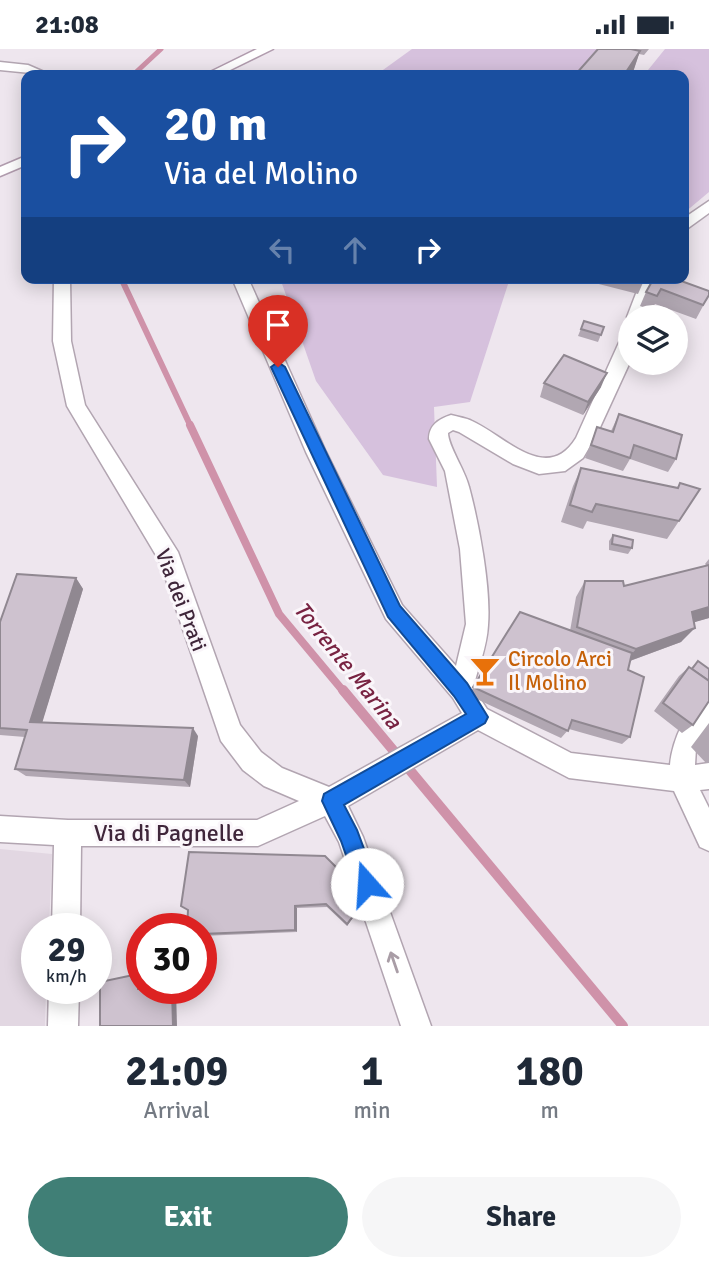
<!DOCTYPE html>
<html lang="en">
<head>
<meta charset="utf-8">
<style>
  :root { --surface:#fff; --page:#f6f6f7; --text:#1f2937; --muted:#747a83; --accent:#407f76 }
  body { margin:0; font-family:Signika,sans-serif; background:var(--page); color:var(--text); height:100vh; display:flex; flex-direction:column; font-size:26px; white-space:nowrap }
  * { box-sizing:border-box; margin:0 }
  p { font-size:23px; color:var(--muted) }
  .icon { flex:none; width:38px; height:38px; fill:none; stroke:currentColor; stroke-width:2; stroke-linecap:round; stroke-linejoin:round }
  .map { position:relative; height:977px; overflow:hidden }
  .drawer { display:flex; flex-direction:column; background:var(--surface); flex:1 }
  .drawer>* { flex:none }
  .guide { position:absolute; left:21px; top:21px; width:668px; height:214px; border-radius:14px; box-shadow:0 4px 18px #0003; background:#1a4fa0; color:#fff; overflow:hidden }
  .tools { position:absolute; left:618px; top:256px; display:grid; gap:14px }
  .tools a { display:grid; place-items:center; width:70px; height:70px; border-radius:50%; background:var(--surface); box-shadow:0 4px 18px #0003; font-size:35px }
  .speed { position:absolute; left:21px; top:864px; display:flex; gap:14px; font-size:35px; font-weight:700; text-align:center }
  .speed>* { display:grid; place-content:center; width:91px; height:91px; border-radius:50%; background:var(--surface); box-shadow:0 4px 18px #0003; line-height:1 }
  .speed small { font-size:18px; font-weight:400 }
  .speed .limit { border:10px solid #d22; background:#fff; color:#111 }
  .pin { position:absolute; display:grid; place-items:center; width:60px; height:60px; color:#fff; margin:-72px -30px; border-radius:50% 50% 50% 0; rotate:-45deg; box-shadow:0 0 7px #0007 }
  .pin .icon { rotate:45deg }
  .me { position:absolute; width:77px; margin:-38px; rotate:341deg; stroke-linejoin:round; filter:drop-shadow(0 0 5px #0008) }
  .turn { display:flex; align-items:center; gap:24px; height:147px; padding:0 28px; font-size:32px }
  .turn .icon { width:91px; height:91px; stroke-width:2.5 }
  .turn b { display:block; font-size:49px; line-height:60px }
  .lanes { display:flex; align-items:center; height:66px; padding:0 28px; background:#0003; justify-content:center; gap:35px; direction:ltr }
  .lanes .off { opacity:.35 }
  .eta { display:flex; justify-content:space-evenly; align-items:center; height:119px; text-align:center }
  .eta b { font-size:42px; font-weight:800; line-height:49px }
  .primary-button { display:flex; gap:14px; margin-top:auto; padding:14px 28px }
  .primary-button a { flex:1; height:80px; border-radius:42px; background:var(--accent); color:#fff; font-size:28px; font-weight:800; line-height:80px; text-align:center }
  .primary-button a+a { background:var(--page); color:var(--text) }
  .status { display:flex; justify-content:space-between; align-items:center; height:49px; padding:0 35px; background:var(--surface); direction:ltr }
  .status svg { height:19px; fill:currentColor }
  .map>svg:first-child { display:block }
  .built { fill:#e2d7e2 }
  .green { fill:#d6c1dd }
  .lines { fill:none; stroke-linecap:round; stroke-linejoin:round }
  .stream-far3 { stroke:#cf92a9; stroke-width:5 }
  .stream-far2 { stroke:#cf92a9; stroke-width:6 }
  .stream-far1 { stroke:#cf92a9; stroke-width:8 }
  .stream { stroke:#cf92a9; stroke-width:10 }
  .street-casing { stroke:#b2a5b1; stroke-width:3 }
  .secondary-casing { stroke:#b19cae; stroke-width:3 }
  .street { fill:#fff; fill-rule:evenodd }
  .secondary { fill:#fff; fill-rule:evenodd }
  .wall { fill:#b1a7b2 }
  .shaded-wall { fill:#908891 }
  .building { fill:#cec2cf; stroke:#908891; stroke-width:2 }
  .oneway { stroke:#a99da6 }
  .route { fill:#1a73e8; stroke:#114b97; stroke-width:2 }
  .labels { text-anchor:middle; stroke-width:6; stroke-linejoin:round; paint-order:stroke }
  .street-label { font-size:21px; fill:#3f263a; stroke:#faf6fa }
  .food-label { font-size:21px; fill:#c56008; stroke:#faf6fa; text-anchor:start }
  .water-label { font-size:23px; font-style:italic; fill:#782342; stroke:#faf6fa }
  .near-street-label { font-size:24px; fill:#3f263a; stroke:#faf6fa }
</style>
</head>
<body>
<div class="status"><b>21:08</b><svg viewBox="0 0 49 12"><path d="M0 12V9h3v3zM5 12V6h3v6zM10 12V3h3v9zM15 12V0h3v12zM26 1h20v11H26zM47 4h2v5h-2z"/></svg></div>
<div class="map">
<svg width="709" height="977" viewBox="0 0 709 977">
  <rect width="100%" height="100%" fill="#eee6ee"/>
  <!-- built -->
  <polygon class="built" points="0,800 52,805 49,880 37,880 37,940 46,940 45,977 0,977"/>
  <!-- green -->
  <g class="green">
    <polygon points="412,0 609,0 585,26 376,26"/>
    <polygon points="665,0 709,0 709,143 684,164 684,26 644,26"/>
    <polygon points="280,229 510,229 470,353 434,358 437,438 383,426 316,332"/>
  </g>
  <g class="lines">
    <!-- stream-far3 -->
    <polyline class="stream-far3" points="133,26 161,0"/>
    <!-- stream-far2 -->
    <polyline class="stream-far2" points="121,229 191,378"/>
    <!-- stream-far1 -->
    <polyline class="stream-far1" points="190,376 279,565 344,643"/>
    <!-- stream -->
    <polyline class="stream" points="343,641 623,977"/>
    <!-- street casing -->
    <g class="street-casing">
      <g id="street">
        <polygon points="0,13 28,16 51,26 0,21"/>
        <polygon points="709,152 709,164 684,182 684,169"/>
        <path d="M54,229H70L71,292L85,356L178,503L240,676L261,703L282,719L329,738L462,664L453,649L386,570L306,403L232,229H248L326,403L402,556L456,617L466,575L460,500L445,422L429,390C429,376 439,370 451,366C458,368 466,369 472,372C505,387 547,436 576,389L621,289L630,283V313L596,387L583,409L565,422L539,425L513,415L459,383L453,381L448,384C448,397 465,421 469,438C479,475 491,539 488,576C487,598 478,619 473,639L487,660L571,704L670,716C672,693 687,655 709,646V680L696,699L695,716L709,714V740L700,741L709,759V802L700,798L674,742L569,729L478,681L348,757L363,788L431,977H401L339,793L325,767L258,797H81L80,880H52L54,796L0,793V767L68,771H257L299,752L264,737L243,721L221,692L160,513L67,357L53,292Z"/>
        <polygon points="642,229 658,229 644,268 630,268 629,272 627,268"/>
        <polygon points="49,940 79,940 78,977 48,977"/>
      </g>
    </g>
    <!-- secondary casing -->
    <g class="secondary-casing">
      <g id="secondary">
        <polygon points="257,0 273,0 220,26 204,26"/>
        <polygon points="26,107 26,116 0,127 0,118"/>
      </g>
    </g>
    <!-- street -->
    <use href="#street" class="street"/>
    <!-- secondary -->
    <use href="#secondary" class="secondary"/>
  </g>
  <!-- wall -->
  <g class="wall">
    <polygon points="598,0 649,0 644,6 639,5 633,23 631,26 575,26"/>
    <polygon points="587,229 645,229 638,245 587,232"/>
    <polygon points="654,229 709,246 696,270 655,255 651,261 640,257 646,243"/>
    <polygon points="584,272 604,278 598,293 578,287"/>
    <polygon points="544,334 601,338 583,366 540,348"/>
    <polygon points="619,365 676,410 668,423 630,410 623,422 585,409 597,378 611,382"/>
    <polygon points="581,419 677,439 680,434 679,472 667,490 587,472 583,480 561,473 573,437"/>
    <polygon points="613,486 632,499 628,505 609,501 609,492"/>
    <polygon points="709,510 709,569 694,573 681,593 630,612 628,621 630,688 622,695 569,680 561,689 470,647 473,638 570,582 576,548 585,532 624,537 707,517 705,515"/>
    <polygon points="76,529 83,540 42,673 198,687 190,738 26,727 15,720 25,688 0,686 0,573"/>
    <polygon points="698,612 693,676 682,684 654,662 679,627 689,618 691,619"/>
    <polygon points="709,674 709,714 706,714 691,698"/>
    <polygon points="189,803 360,858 359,860 347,877 327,858 297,859 297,883 201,887 201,880 188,861"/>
  </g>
  <!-- shaded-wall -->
  <g class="shaded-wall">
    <polygon points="640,2 633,23 631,26 624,26"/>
    <polygon points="607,324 601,338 583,366 588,353"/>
    <polygon points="76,529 83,540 40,681 30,673"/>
    <polygon points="709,558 709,569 678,578 692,563"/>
    <polygon points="695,579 681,593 624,614 636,600"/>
    <polygon points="193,679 198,687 190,738 184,731"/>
    <polygon points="295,857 297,859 297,883 295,881"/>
    <polygon points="360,858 359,860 347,877 347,875"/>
    <polygon points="138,925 142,925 142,939 138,940"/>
    <polygon points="172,940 176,940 177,977 173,977"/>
  </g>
  <!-- building -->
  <g class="building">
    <polygon points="598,0 631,0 640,2 624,26 575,26"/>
    <polygon points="654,229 673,229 709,242 709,246 703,256 661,240 657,247 646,243"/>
    <polygon points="584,272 604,278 601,286 581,280"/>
    <polygon points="564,306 607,324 588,353 544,334"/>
    <polygon points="619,365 682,386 676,410 634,396 630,409 591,396 597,378 613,383"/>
    <polygon points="581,419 678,439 680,434 700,440 679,472 596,455 592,463 570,456"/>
    <polygon points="613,486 633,491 632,499 612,495"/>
    <polygon points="709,516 709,558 692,563 695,579 636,600 577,578 585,532 623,532 624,537"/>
    <polygon points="17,525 76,529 30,673 193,679 184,731 15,720 27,681 0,679 0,573"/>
    <polygon points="520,563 632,604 628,621 644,628 630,688 572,671 568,682 473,638"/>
    <polygon points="698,612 709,620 709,632 692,620"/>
    <polygon points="689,618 709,632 709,652 693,676 663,654"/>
    <polygon points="189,803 325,807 354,836 360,858 347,875 326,855 295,857 295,881 201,885 201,880 187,880 188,861 181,857"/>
    <polygon points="138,925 138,940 172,940 173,977 100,977 100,933"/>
  </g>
  <!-- one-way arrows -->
  <defs><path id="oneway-shaft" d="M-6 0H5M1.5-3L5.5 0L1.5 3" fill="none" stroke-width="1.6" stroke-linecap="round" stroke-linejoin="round" transform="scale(1.75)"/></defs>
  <use class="oneway" href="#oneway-shaft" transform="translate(394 913) rotate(-109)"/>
  <!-- route -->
  <polygon class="route" points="278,313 285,318 400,557 467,634 488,668 485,674 344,756 357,781 377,835 374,843 367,846 359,843 341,792 322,752 324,745 466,665 454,647 388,568 271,318"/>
  <!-- icons -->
  <defs>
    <g id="bar-bare" transform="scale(2.415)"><path d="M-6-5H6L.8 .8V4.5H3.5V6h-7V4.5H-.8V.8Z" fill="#e8710a" stroke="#faf6fa" stroke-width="2.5" paint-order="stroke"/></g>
  </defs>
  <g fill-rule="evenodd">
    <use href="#bar-bare" x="485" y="622"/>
  </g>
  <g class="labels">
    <!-- street labels -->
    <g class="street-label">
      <text transform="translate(181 551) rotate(69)" y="7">Via dei Prati</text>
    </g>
    <!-- food labels -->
    <g class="food-label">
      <text x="508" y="617">Circolo Arci<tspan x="508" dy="24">Il Molino</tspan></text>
    </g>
    <!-- water labels -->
    <g class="water-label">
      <text transform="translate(348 616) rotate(51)" y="8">Torrente Marina</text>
    </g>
    <!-- near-street labels -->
    <g class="near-street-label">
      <text x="169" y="792">Via di Pagnelle</text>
    </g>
  </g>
</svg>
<div class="tools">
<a><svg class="icon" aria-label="layers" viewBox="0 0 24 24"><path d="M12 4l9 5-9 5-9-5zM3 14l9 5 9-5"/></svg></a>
</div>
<div class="speed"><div>29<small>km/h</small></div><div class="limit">30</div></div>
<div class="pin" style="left:278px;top:318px;background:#d93025"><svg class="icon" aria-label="arrive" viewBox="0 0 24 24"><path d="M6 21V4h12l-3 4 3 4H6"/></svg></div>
<svg class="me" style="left:367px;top:835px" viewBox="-20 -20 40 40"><circle r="19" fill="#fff"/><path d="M0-13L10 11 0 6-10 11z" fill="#1a73e8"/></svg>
<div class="guide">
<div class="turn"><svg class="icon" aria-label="right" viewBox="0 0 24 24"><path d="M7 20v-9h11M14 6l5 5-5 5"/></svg><div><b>20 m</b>Via del Molino</div></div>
<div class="lanes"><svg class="icon off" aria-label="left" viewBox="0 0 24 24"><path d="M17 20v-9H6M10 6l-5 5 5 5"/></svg><svg class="icon off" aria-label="ahead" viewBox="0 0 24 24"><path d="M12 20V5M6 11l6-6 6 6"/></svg><svg class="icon" aria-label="right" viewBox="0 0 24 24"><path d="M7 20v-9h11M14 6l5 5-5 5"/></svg></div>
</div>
</div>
<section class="drawer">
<div class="eta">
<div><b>21:09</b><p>Arrival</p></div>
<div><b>1</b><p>min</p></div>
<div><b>180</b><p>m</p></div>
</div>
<div class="primary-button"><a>Exit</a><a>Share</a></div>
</section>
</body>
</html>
